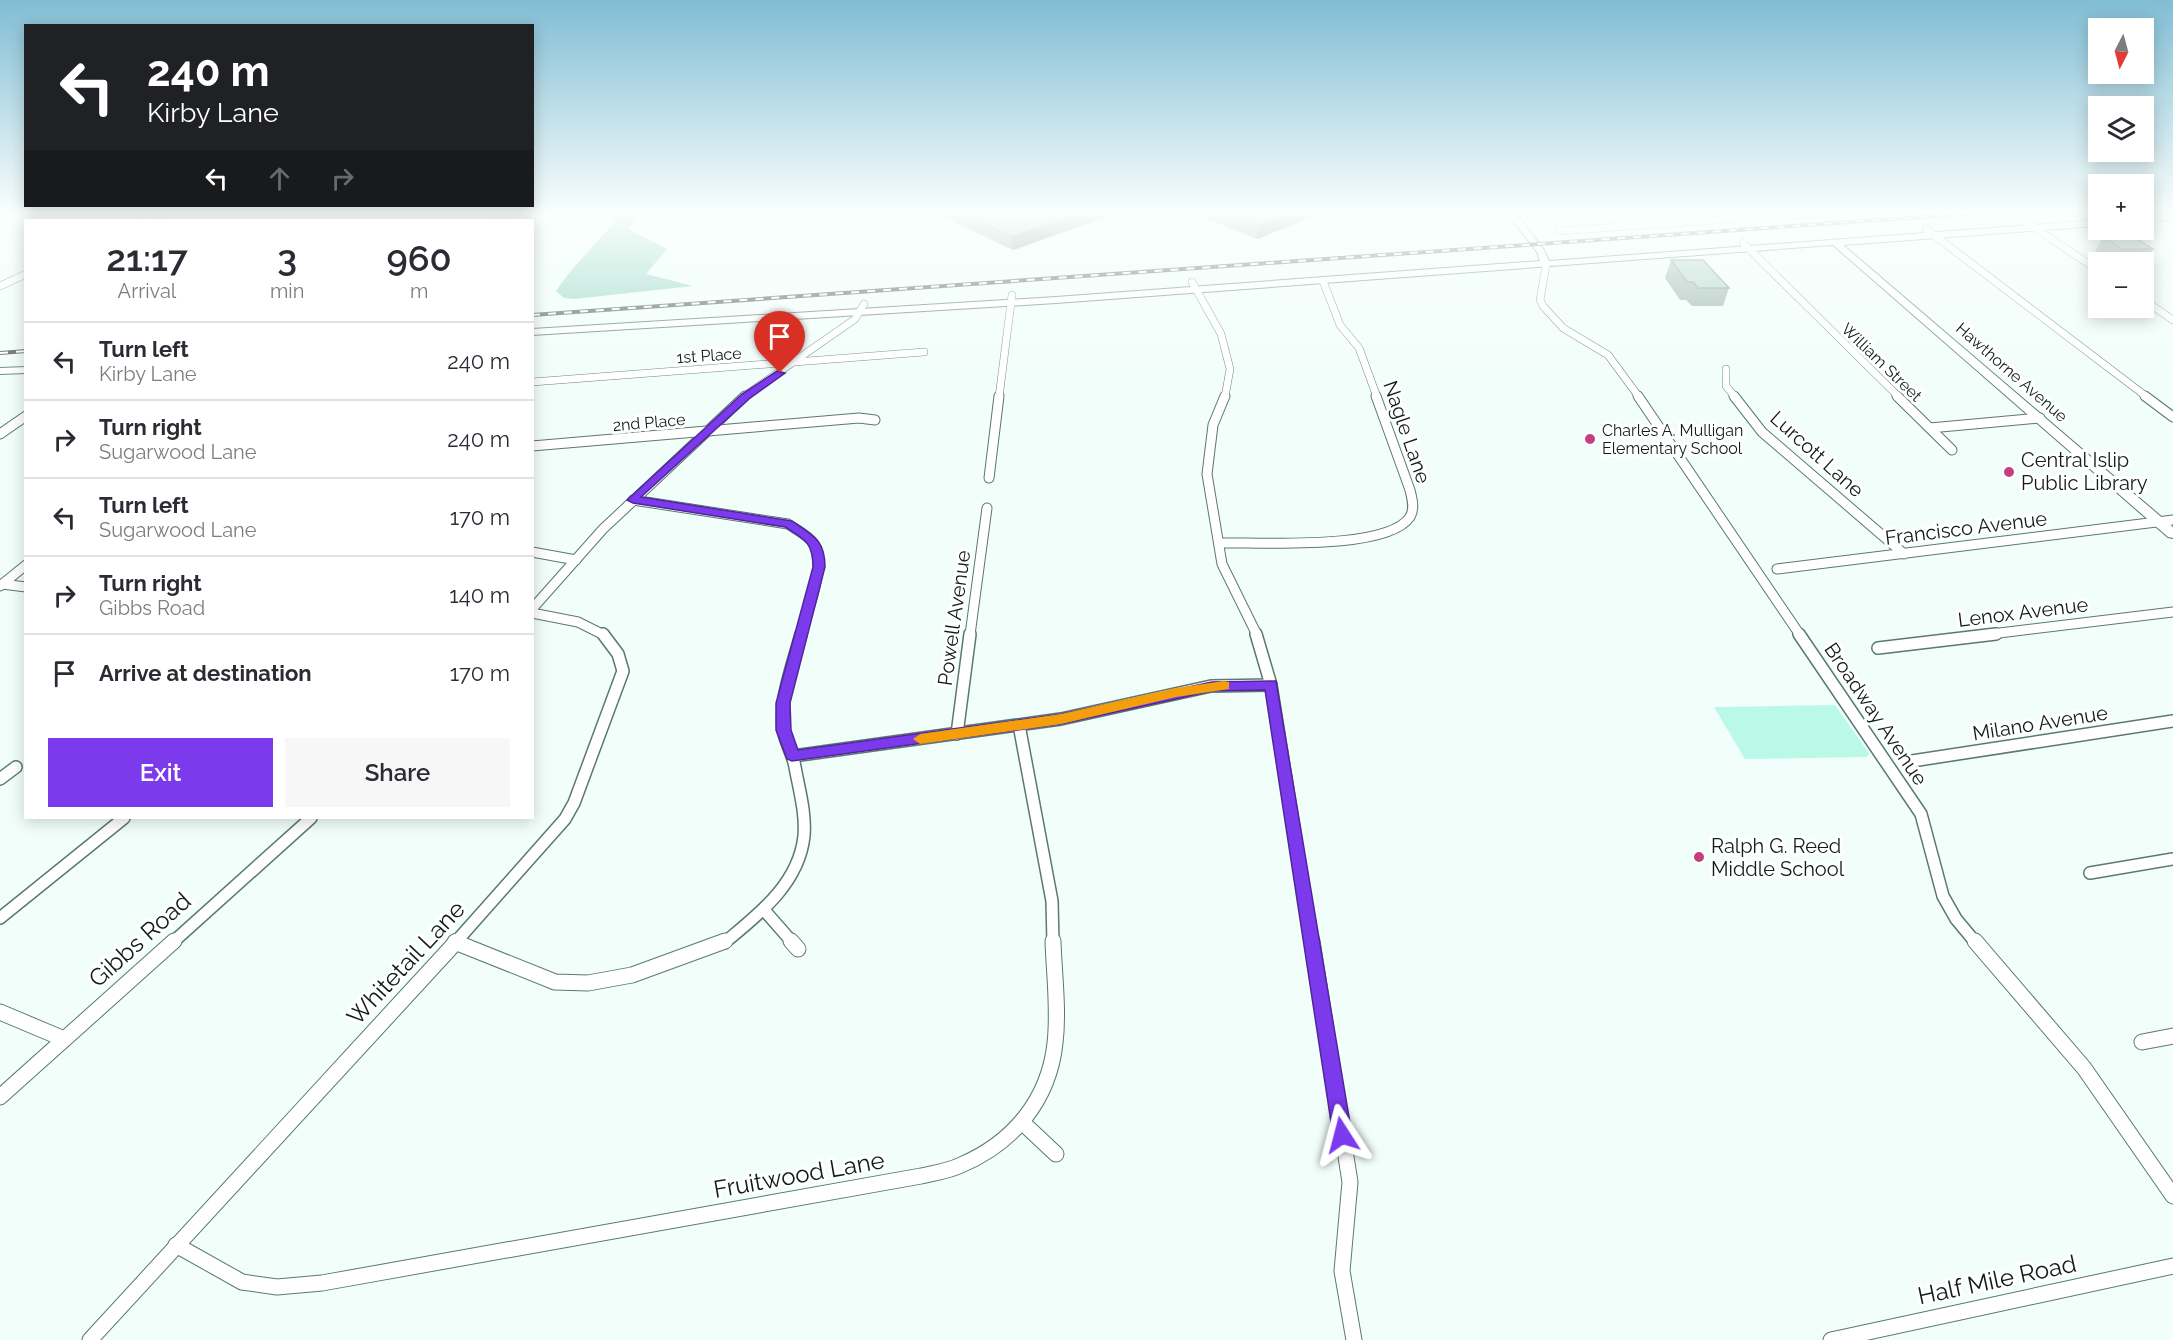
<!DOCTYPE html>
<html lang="en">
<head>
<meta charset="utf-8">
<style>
  :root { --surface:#fff; --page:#f7f7f7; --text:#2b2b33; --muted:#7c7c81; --line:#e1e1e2; --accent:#7c3aed }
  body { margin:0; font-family:Raleway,sans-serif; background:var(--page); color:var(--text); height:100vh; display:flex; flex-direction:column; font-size:22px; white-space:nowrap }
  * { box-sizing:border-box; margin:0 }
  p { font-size:20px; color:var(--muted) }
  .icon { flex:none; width:33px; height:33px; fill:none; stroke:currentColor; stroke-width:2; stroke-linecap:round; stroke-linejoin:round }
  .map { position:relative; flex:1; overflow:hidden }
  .side { position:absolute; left:24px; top:219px; width:510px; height:600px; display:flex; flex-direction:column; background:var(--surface); border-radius:0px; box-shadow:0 3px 15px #0003 }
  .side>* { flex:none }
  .hud { position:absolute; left:24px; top:24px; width:510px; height:183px; border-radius:0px; box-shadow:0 3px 15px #0003; background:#202124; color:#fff; overflow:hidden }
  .needle { width:39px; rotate:186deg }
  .buttons { position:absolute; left:2088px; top:18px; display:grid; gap:12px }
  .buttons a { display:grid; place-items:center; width:66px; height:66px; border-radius:0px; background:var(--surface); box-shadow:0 3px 15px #0003; font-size:30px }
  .pin { position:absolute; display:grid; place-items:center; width:51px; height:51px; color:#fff; margin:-62px -26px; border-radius:50% 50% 50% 0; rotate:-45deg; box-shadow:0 0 6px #0007 }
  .pin .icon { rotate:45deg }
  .me { position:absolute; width:66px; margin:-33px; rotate:351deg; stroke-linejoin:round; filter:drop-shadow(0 0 4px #0008) }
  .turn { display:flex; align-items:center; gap:21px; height:126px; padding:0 24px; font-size:27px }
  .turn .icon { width:78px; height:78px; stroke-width:2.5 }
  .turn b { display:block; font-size:42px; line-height:51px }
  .lanes { display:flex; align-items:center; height:57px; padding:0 24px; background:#0003; justify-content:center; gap:30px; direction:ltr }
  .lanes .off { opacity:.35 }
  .eta { display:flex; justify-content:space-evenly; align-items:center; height:102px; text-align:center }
  .eta b { font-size:36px; font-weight:600; line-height:42px }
  .action { display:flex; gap:12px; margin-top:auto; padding:12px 24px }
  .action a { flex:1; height:69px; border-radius:0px; background:var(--accent); color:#fff; font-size:24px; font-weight:600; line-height:69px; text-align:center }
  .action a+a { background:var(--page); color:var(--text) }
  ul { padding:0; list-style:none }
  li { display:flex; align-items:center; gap:18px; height:78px; padding:0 24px; border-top:2px solid var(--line) }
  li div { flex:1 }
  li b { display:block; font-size:22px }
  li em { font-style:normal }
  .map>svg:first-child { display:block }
  .green { fill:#baf9e7 }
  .forest { fill:#8fd2bf }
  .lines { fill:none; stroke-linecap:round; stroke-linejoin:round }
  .street-far3-casing { stroke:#5a7970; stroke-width:8 }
  .street-far2-casing { stroke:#5a7970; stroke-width:11 }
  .street-far1-casing { stroke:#5a7970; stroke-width:14 }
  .street-casing { stroke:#5a7970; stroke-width:17 }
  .secondary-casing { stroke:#5a7970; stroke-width:2 }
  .street-far3 { stroke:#fff; stroke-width:7 }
  .street-far2 { stroke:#fff; stroke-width:9 }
  .street-far1 { stroke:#fff; stroke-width:11 }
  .street { stroke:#fff; stroke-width:15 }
  .secondary { fill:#fff; fill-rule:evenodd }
  .rail-casing { stroke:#485551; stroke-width:4 }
  .rail { stroke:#fff; stroke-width:2; stroke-dasharray:8; stroke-linecap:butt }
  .wall { fill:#92afa6 }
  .shaded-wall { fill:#778e87 }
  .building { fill:#aacbc1; stroke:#778e87; stroke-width:1.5 }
  .route { fill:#7c3aed; stroke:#51269a; stroke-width:1.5 }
  .slow { fill:#f59e0b }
  .poi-dot { fill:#c53f7f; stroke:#fff; stroke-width:2 }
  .labels { text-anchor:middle; stroke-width:6; stroke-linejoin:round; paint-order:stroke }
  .far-street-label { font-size:16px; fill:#101d19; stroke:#fff }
  .far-poi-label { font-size:16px; fill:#101d19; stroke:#fff; text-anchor:start }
  .street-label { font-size:20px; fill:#101d19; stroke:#fff }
  .poi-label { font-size:20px; fill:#101d19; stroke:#fff; text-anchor:start }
  .near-street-label { font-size:24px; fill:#101d19; stroke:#fff }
</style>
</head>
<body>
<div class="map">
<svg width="2173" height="1340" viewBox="0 0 2173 1340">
  <rect width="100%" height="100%" fill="#f1fefa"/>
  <!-- green -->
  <polygon class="green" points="1835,705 1869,753 1867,757 1745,759 1714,707"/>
  <!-- forest -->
  <path class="forest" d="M621,213H640L628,229L667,249L646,274L693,286L574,299L564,298L556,291C575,262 601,241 621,213Z"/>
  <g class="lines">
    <!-- street-far3 casing -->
    <g class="street-far3-casing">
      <g id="street-far3">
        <polyline points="1621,213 1635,225"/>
        <polyline points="143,220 159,213"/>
        <polyline points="496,220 504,213"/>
        <polyline points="2026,222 2098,270"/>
        <polyline points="1926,229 2147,397"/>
        <polyline points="1559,231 1817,213"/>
        <polyline points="1743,243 1899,397"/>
        <polyline points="1546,265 1540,300 1543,306 1563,328 1608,355 1639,397"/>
        <polyline points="1323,281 1340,325 1359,348 1377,397"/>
        <polyline points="1192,282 1221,334 1230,369 1225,397"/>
        <polyline points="0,286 26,274"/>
        <polyline points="2144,300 2173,320"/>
        <polyline points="1726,369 1726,386 1735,397"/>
        <polyline points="532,382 924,352"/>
        <polyline points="743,397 855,319 864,304"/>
        <polyline points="999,397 1012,295"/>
      </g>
    </g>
    <!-- street-far2 casing -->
    <g class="street-far2-casing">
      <g id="street-far2">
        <polyline points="1225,396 1213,425 1207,474 1222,564 1257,635"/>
        <polyline points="1638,396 1800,635"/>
        <polyline points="1734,396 1762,432 1904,554"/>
        <polyline points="1897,396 1952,450"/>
        <polyline points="2145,396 2173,417"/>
        <polyline points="1930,428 2040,418"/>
        <polyline points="0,434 26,416"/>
        <polyline points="532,446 859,418 875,420"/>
        <polyline points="989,478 999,396"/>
        <path d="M633,500L788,524C797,530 808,535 814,544C827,565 807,612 801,635"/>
        <path d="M1219,543C1258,542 1387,551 1410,517C1415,509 1412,498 1410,490L1376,396"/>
        <polyline points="532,552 576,560"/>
        <polyline points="1777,569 2173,520"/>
        <polyline points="2,584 26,587"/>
        <polyline points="0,586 26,565"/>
        <polyline points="532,609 603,529 745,396"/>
        <polyline points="532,613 578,622 604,635"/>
        <polyline points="970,635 987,508"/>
        <polyline points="1983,635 2173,612"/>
      </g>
    </g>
    <!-- street-far1 casing -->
    <g class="street-far1-casing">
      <g id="street-far1">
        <polyline points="1256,634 1271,685 1312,943"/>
        <polyline points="1799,634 1921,814 1943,896 1956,919 1976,943"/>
        <polyline points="1878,648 1996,634"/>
        <polyline points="1019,725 1052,901 1053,943"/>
        <polyline points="957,734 970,634"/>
        <polyline points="793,756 1061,719 1211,686 1271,685"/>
        <polyline points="1912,761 2173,721"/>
        <polyline points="0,779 16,767"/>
        <polyline points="2090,873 2173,859"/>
        <polyline points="764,910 793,943"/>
        <polyline points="0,918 124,818"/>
        <polyline points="172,943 311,818"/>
        <polyline points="455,943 565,819 574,803 623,671 618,654 603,634"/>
        <path d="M724,943C758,915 799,884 804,836C806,813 799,789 795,767C793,754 784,741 783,728C780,696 793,664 801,634"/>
      </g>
    </g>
    <!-- street casing -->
    <g class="street-casing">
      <g id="street">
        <polyline points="791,941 798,949"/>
        <polyline points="1312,941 1350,1182 1342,1271 1354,1340"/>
        <polyline points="1975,941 2084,1068 2173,1196"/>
        <polyline points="455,942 555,982 588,983 632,975 725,941"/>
        <polyline points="0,1012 64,1039"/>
        <polyline points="2142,1042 2173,1036"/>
        <polyline points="0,1097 174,941"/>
        <polyline points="1023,1123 1056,1154"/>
        <path d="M176,1245L242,1282L277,1287L322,1283L921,1176C934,1173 949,1171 961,1165C1013,1143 1049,1100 1055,1043C1059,1010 1054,974 1053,941"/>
        <polyline points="90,1340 457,941"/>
        <polyline points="1831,1340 2173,1266"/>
      </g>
    </g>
    <!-- secondary casing -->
    <g class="secondary-casing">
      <g id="secondary">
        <polygon points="1507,213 1516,213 1544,250 1549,261 2098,220 2098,226 1843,245 2173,527 2173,538 2168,537 1833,245 1056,303 532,335 532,329 1056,297 1540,261 1537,252"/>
        <polygon points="2173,214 2173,220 2144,221 2144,216"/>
        <polygon points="26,367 26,373 0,374 0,368"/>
      </g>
    </g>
    <!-- street-far3 -->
    <use href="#street-far3" class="street-far3"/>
    <!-- street-far2 -->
    <use href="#street-far2" class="street-far2"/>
    <!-- street-far1 -->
    <use href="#street-far1" class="street-far1"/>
    <!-- street -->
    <use href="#street" class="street"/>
    <!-- secondary -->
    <use href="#secondary" class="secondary"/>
    <!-- rail casing -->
    <g class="rail-casing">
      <g id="rail">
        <polyline points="532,315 1978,213"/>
        <polyline points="0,353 26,351"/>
      </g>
    </g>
    <!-- rail -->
    <use href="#rail" class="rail"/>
  </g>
  <!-- wall -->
  <g class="wall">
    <polygon points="935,213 1117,213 1013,250"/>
    <polygon points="1192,213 1322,213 1257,239"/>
    <polygon points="2103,237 2153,249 2144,265 2144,262 2105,262 2093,255"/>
    <polygon points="1671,260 1729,288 1723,306 1692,306 1686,300 1680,300 1665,278"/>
  </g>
  <!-- shaded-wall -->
  <g class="shaded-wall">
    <polygon points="1082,213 1117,213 1013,250 1012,237"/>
    <polygon points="1292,213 1322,213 1257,239 1258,226"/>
  </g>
  <!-- building -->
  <g class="building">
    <polygon points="961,213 1082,213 1012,237"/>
    <polygon points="1224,213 1292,213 1258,226"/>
    <polygon points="2103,237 2134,237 2153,249 2122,249"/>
    <polygon points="1671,260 1703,260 1729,288 1698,288 1693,282 1687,282"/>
  </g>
  <!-- sky -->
  <linearGradient id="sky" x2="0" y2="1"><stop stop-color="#81bdd4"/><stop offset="0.53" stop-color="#f9fffd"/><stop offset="1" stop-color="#f9fffd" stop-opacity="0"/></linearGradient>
  <rect width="2173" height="401" fill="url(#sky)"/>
  <!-- route -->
  <path class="route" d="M777,371L785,373L749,399L641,497L792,521C813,535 825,540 825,567L790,703L791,730L798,750L1061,714L1212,682L1276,681L1352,1135L1349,1141L1342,1144L1336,1141L1333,1135L1265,690L1212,691L1061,724L792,761L787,759L776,730V703L813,567C813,542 804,539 785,527L633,503L627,500L742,394Z"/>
  <!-- slow -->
  <polygon class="slow" points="1224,681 1229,682 1229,689 1176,697 1061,724 920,744 913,739 920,734 1061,714 1176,688"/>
  <!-- markers -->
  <g class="poi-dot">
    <circle cx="1590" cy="439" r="6"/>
    <circle cx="2009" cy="472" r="6"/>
    <circle cx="1699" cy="857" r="6"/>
  </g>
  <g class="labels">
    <!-- far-street labels -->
    <g class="far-street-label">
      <text transform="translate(709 355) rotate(-4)" y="6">1st Place</text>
      <text transform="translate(1882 362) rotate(44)" y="6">William Street</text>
      <text transform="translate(2012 372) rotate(41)" y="6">Hawthorne Avenue</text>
      <text transform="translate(649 422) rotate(-5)" y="6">2nd Place</text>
    </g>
    <!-- far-poi labels -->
    <g class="far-poi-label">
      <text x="1602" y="436">Charles A. Mulligan<tspan x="1602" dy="18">Elementary School</tspan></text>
    </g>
    <!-- street labels -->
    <g class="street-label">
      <text transform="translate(1407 432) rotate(71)" y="7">Nagle Lane</text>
      <text transform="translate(1817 454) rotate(42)" y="7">Lurcott Lane</text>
      <text transform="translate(1966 528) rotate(-7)" y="7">Francisco Avenue</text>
      <text transform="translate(2023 612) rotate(-7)" y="7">Lenox Avenue</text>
      <text transform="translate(954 618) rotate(-82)" y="7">Powell Avenue</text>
      <text transform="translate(1876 714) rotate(56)" y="7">Broadway Avenue</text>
      <text transform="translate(2040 723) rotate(-9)" y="7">Milano Avenue</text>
    </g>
    <!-- poi labels -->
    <g class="poi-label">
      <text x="2021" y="467">Central Islip<tspan x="2021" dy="23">Public Library</tspan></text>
      <text x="1711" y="853">Ralph G. Reed<tspan x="1711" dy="23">Middle School</tspan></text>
    </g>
    <!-- near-street labels -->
    <g class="near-street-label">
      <text transform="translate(140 940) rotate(-42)" y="8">Gibbs Road</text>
      <text transform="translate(406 963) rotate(-47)" y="8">Whitetail Lane</text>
      <text transform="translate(799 1175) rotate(-10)" y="8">Fruitwood Lane</text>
      <text transform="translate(1997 1280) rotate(-12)" y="8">Half Mile Road</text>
    </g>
  </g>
</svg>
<div class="buttons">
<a><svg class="needle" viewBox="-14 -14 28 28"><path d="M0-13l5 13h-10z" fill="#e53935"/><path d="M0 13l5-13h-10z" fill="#7c7c81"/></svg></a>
<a><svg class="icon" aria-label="layers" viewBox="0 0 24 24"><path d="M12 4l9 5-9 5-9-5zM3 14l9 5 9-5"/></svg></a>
<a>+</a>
<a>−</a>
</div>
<div class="pin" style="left:780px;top:373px;background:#d93025"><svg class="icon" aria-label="arrive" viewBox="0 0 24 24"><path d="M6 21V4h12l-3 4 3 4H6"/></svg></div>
<svg class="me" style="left:1342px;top:1135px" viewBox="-20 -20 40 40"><path d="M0-17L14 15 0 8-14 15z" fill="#7c3aed" stroke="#fff" stroke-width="4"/></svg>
<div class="hud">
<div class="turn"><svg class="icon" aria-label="left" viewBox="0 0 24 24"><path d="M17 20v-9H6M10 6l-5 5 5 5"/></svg><div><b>240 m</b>Kirby Lane</div></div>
<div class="lanes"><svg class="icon" aria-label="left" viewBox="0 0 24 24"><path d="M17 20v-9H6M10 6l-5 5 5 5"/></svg><svg class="icon off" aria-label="ahead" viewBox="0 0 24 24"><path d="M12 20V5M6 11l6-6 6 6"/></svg><svg class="icon off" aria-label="right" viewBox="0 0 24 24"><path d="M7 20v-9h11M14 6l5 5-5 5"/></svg></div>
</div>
<section class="side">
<div class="eta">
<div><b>21:17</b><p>Arrival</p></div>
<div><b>3</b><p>min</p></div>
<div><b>960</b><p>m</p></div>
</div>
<ul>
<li><svg class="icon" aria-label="left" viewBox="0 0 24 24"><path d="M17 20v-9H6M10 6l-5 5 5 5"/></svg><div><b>Turn left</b><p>Kirby Lane</p></div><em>240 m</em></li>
<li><svg class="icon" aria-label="right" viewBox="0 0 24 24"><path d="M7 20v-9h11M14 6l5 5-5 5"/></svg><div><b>Turn right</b><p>Sugarwood Lane</p></div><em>240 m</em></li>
<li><svg class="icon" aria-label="left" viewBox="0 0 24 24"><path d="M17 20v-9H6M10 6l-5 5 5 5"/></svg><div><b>Turn left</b><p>Sugarwood Lane</p></div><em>170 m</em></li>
<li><svg class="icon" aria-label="right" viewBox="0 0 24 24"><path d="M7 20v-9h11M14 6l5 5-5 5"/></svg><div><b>Turn right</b><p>Gibbs Road</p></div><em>140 m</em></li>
<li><svg class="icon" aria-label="arrive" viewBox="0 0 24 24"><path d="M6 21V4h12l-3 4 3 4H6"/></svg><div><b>Arrive at destination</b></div><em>170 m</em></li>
</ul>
<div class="action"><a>Exit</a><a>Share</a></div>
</section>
</div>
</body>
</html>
